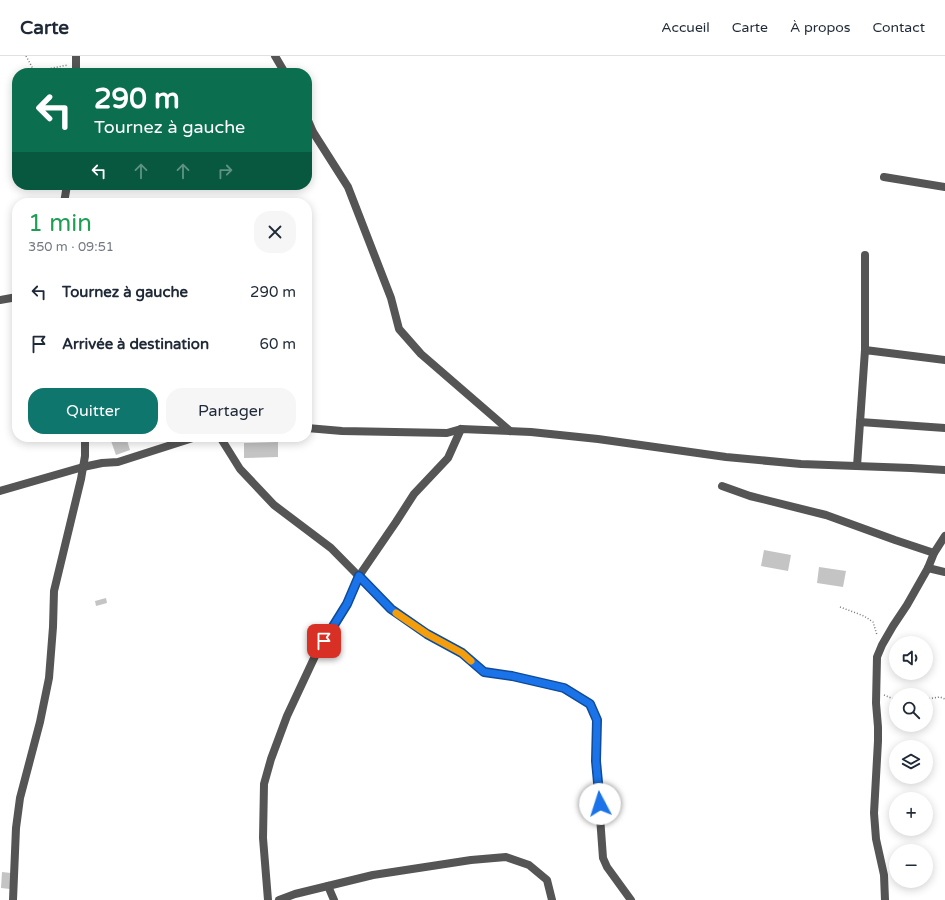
<!DOCTYPE html>
<html lang="fr">
<head>
<meta charset="utf-8">
<style>
  :root { --surface:#fff; --page:#f6f6f7; --text:#1f2937; --muted:#747a83; --line:#e0e1e3; --accent:#0f766e }
  body { margin:0; font-family:"Varela Round",sans-serif; background:var(--page); color:var(--text); height:100vh; display:flex; flex-direction:column; font-size:15px; white-space:nowrap }
  * { box-sizing:border-box; margin:0 }
  p { font-size:13px; color:var(--muted) }
  .icon { flex:none; width:22px; height:22px; fill:none; stroke:currentColor; stroke-width:2; stroke-linecap:round; stroke-linejoin:round }
  .map { position:relative; flex:1; overflow:hidden }
  .panel { position:absolute; left:12px; top:142px; width:300px; height:244px; display:flex; flex-direction:column; background:var(--surface); border-radius:16px; box-shadow:0 2px 10px #0003 }
  .panel>* { flex:none }
  .top-card { position:absolute; left:12px; top:12px; width:300px; height:122px; border-radius:16px; box-shadow:0 2px 10px #0003; background:#0b6e4f; color:#fff; overflow:hidden }
  .controls { position:absolute; left:889px; top:580px; display:grid; gap:8px }
  .controls a { display:grid; place-items:center; width:44px; height:44px; border-radius:50%; background:var(--surface); box-shadow:0 2px 10px #0003; font-size:20px }
  .pin { position:absolute; display:grid; place-items:center; width:34px; height:34px; color:#fff; margin:-17px; border-radius:8px; box-shadow:0 2px 6px #0006 }
  .me { position:absolute; width:44px; margin:-22px; rotate:355deg; stroke-linejoin:round; filter:drop-shadow(0 0 3px #0008) }
  .turn { display:flex; align-items:center; gap:14px; height:84px; padding:0 16px; font-size:18px }
  .turn .icon { width:52px; height:52px; stroke-width:2.5 }
  .turn b { display:block; font-size:28px; line-height:34px }
  .lanes { display:flex; align-items:center; height:38px; padding:0 16px; background:#0003; justify-content:center; gap:20px; direction:ltr }
  .lanes .off { opacity:.35 }
  .round { display:grid; place-items:center; flex:none; width:42px; height:42px; border-radius:16px; background:var(--page) }
  .overview { display:flex; align-items:center; justify-content:space-between; height:68px; padding:0 16px }
  h1 { font-size:24px; font-weight:600; line-height:30px; color:#1e9e55 }
  .cta { display:flex; gap:8px; margin-top:auto; padding:8px 16px }
  .cta a { flex:1; height:46px; border-radius:16px; background:var(--accent); color:#fff; font-size:16px; font-weight:600; line-height:46px; text-align:center }
  .cta a+a { background:var(--page); color:var(--text) }
  ul { padding:0; list-style:none }
  li { display:flex; align-items:center; gap:12px; height:52px; padding:0 16px }
  li div { flex:1 }
  li b { display:block; font-size:15px }
  li em { font-style:normal }
  header { display:flex; align-items:center; gap:24px; box-sizing:border-box; height:56px; padding:0 20px; background:var(--surface); border-bottom:1px solid var(--line) }
  header strong { font-size:19px }
  nav { display:flex; gap:22px; margin-inline-start:auto; font-size:14px }
  .map>svg:first-child { display:block }
  .building { fill:#c4c4c4 }
  .lines { fill:none; stroke-linecap:round; stroke-linejoin:round }
  .path { stroke:#777; stroke-width:1.5; stroke-dasharray:1 2; stroke-linecap:butt }
  .minor { stroke:#555; stroke-width:8 }
  .route-casing { stroke:#114b97; stroke-width:10 }
  .route { stroke:#1a73e8; stroke-width:7 }
  .slow { stroke:#f59e0b; stroke-width:7 }
</style>
</head>
<body>
<header>
<strong>Carte</strong>
<nav><a>Accueil</a><a>Carte</a><a>À propos</a><a>Contact</a></nav>
</header>
<div class="map">
<svg width="945" height="844" viewBox="0 0 945 844">
  <rect width="100%" height="100%" fill="#fff"/>
  <!-- building -->
  <g class="building">
    <polygon points="112,381 126,381 130,394 116,399 110,382"/>
    <polygon points="278,386 278,401 244,402 244,387"/>
    <polygon points="764,494 791,499 788,515 761,510"/>
    <polygon points="819,511 846,515 843,531 817,527"/>
    <polygon points="106,542 107,547 96,550 95,545"/>
    <polygon points="2,816 11,817 10,833 1,832"/>
  </g>
  <g class="lines">
    <!-- path -->
    <g class="path">
      <polyline points="26,0 32,11 37,15 68,9"/>
      <polyline points="840,551 864,560 873,566 877,579"/>
      <polyline points="884,639 896,644"/>
      <polyline points="926,643 940,641 945,643"/>
    </g>
    <!-- minor -->
    <g class="minor">
      <polyline points="76,0 76,17"/>
      <polyline points="275,0 285,17"/>
      <polyline points="307,62 313,76 348,131 391,242 399,273 421,298 510,375"/>
      <polyline points="884,121 945,131"/>
      <polyline points="64,147 67,129"/>
      <polyline points="0,244 17,241"/>
      <polyline points="865,294 865,199"/>
      <polyline points="860,366 945,372"/>
      <polyline points="307,372 342,375 447,377 461,373 531,376 598,383 726,401 801,408 911,412 945,414"/>
      <polyline points="220,381 240,413 274,449 331,492 391,553 427,578 462,597 484,616 512,620 563,632 590,648 597,664 596,705 603,802 607,811 631,844"/>
      <polyline points="857,410 865,294 945,304"/>
      <polyline points="722,430 750,440 826,459 895,484 934,497"/>
      <polyline points="0,435 83,411 102,407 118,406 196,381"/>
      <polyline points="928,512 945,516"/>
      <polyline points="328,830 334,844"/>
      <polyline points="13,844 16,772 20,742 40,666 49,622 53,571 54,535 81,423 85,400 85,381"/>
      <polyline points="268,844 263,782 264,728 271,703 287,660 316,598 347,548 359,520 396,466 414,438 448,402 461,373"/>
      <polyline points="279,844 295,838 373,819 471,804 506,801 529,809 547,824 552,844"/>
      <polyline points="885,844 884,819 876,783 874,757 878,685 878,671 876,647 877,601 882,589 893,570 907,549 928,512 934,497 945,480"/>
    </g>
  </g>
  <g class="lines">
    <!-- route casing -->
    <g class="route-casing">
      <polyline id="route" points="324,585 347,548 359,520 391,553 427,578 462,597 484,616 512,620 564,632 590,648 597,664 596,705 600,748"/>
    </g>
    <!-- route -->
    <use href="#route" class="route"/>
    <!-- slow -->
    <polyline class="slow" points="396,557 427,578 462,597 471,605"/>
  </g>
</svg>
<div class="controls">
<a><svg class="icon" aria-label="sound" viewBox="0 0 24 24"><path d="M4 9h4l5-4v14l-5-4H4zM17 9q2 3 0 6"/></svg></a>
<a><svg class="icon" aria-label="search" viewBox="0 0 24 24"><circle cx="10" cy="10" r="6"/><path d="M15 15l6 6"/></svg></a>
<a><svg class="icon" aria-label="layers" viewBox="0 0 24 24"><path d="M12 4l9 5-9 5-9-5zM3 14l9 5 9-5"/></svg></a>
<a>+</a>
<a>−</a>
</div>
<div class="pin" style="left:324px;top:585px;background:#d93025"><svg class="icon" aria-label="arrive" viewBox="0 0 24 24"><path d="M6 21V4h12l-3 4 3 4H6"/></svg></div>
<svg class="me" style="left:600px;top:748px" viewBox="-20 -20 40 40"><circle r="19" fill="#fff"/><path d="M0-13L10 11 0 6-10 11z" fill="#1a73e8"/></svg>
<div class="top-card">
<div class="turn"><svg class="icon" aria-label="left" viewBox="0 0 24 24"><path d="M17 20v-9H6M10 6l-5 5 5 5"/></svg><div><b>290 m</b>Tournez à gauche</div></div>
<div class="lanes"><svg class="icon" aria-label="left" viewBox="0 0 24 24"><path d="M17 20v-9H6M10 6l-5 5 5 5"/></svg><svg class="icon off" aria-label="ahead" viewBox="0 0 24 24"><path d="M12 20V5M6 11l6-6 6 6"/></svg><svg class="icon off" aria-label="ahead" viewBox="0 0 24 24"><path d="M12 20V5M6 11l6-6 6 6"/></svg><svg class="icon off" aria-label="right" viewBox="0 0 24 24"><path d="M7 20v-9h11M14 6l5 5-5 5"/></svg></div>
</div>
<section class="panel">
<div class="overview"><div><h1>1 min</h1><p>350 m · 09:51</p></div><a class="round"><svg class="icon" aria-label="close" viewBox="0 0 24 24"><path d="M6 6l12 12M18 6L6 18"/></svg></a></div>
<ul>
<li><svg class="icon" aria-label="left" viewBox="0 0 24 24"><path d="M17 20v-9H6M10 6l-5 5 5 5"/></svg><div><b>Tournez à gauche</b></div><em>290 m</em></li>
<li><svg class="icon" aria-label="arrive" viewBox="0 0 24 24"><path d="M6 21V4h12l-3 4 3 4H6"/></svg><div><b>Arrivée à destination</b></div><em>60 m</em></li>
</ul>
<div class="cta"><a>Quitter</a><a>Partager</a></div>
</section>
</div>
</body>
</html>
